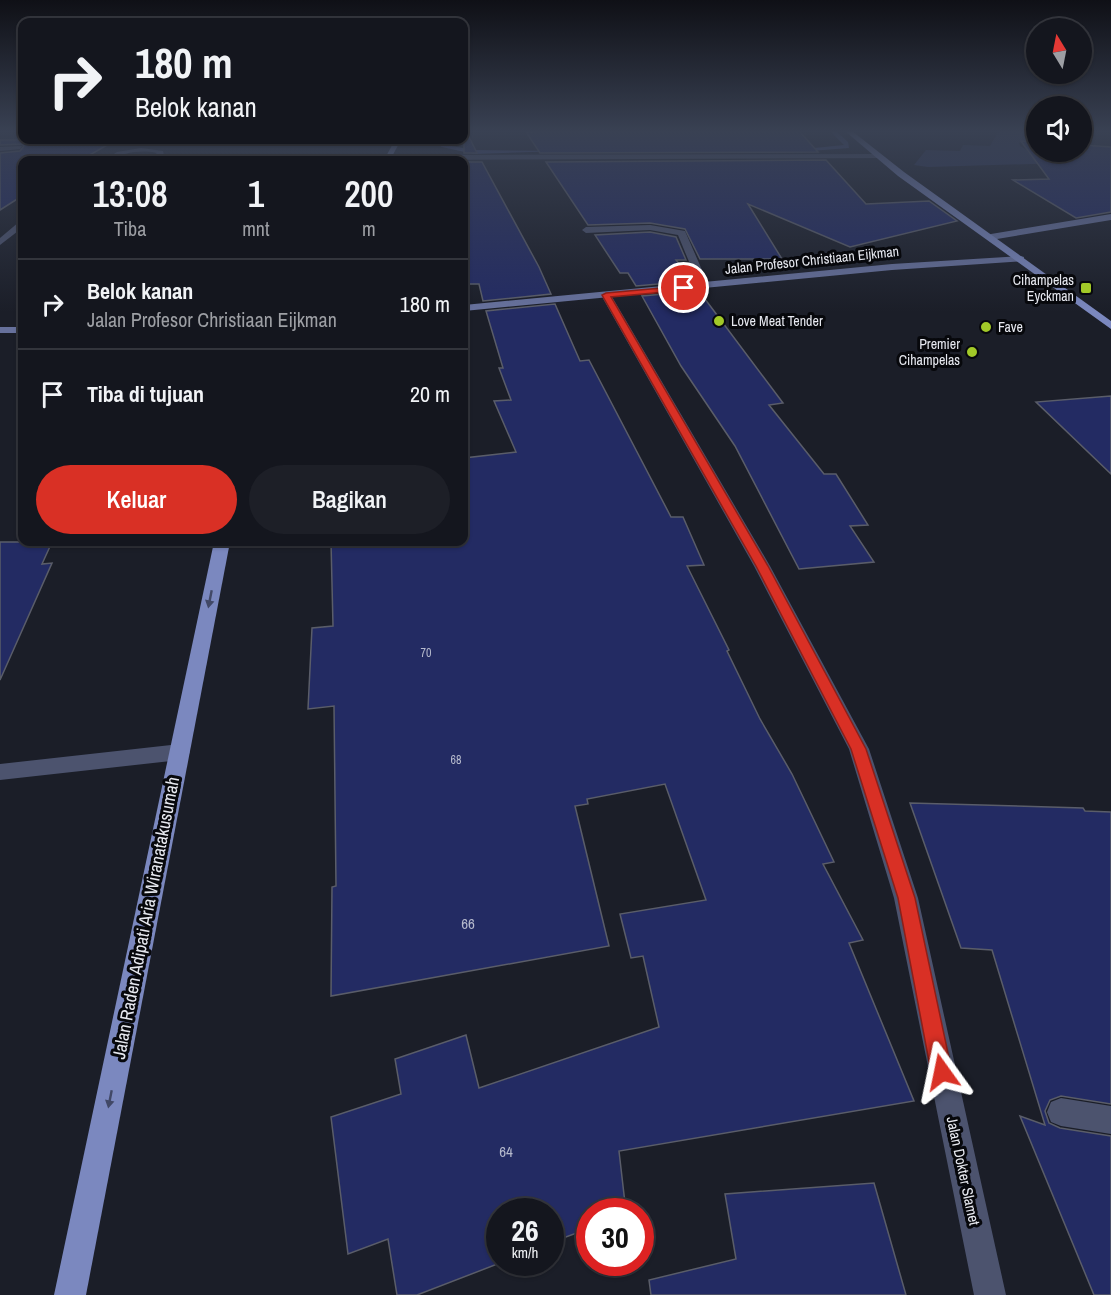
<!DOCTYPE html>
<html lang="id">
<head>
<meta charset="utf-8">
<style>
  :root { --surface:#14161e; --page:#1d1f27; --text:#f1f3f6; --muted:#9d9fa4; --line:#33353c; --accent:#d93025 }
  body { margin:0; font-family:"Archivo Narrow",sans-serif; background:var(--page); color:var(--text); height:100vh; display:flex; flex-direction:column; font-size:22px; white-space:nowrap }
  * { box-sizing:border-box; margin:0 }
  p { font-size:20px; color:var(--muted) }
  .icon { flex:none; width:33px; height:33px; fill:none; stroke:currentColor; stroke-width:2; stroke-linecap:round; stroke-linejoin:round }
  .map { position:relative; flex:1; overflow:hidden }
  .sheet { position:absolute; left:18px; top:156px; width:450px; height:390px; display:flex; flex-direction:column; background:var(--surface); border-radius:12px; box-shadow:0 2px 4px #0004,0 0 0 2px var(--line) }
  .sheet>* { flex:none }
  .guide { position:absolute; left:18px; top:18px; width:450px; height:126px; border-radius:12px; box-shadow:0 2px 4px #0004,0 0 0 2px var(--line); background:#14161e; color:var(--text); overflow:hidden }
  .needle { width:39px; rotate:350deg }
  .buttons { position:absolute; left:1026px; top:18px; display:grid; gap:12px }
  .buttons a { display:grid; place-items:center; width:66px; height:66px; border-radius:50%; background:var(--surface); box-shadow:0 2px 4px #0004,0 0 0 2px var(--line); font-size:30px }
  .speed { position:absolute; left:486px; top:1198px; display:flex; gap:12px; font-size:30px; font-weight:700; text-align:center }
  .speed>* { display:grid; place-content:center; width:78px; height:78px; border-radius:50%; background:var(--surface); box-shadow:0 2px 4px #0004,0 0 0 2px var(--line); line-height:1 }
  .speed small { font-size:15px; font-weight:400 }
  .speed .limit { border:9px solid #d22; background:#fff; color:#111 }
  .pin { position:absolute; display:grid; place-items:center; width:51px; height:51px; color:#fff; margin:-26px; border:3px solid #fff; border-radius:50%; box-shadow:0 2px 6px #0007 }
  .me { position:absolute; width:66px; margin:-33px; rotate:348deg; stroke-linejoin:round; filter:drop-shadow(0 0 4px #0008) }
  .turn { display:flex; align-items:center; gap:21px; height:126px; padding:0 18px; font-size:27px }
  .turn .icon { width:78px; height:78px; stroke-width:2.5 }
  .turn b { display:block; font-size:42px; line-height:51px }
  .eta { display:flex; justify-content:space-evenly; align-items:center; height:102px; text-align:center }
  .eta b { font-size:36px; font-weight:600; line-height:42px }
  .action { display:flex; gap:12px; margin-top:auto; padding:12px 18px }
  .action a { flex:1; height:69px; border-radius:36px; background:var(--accent); color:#fff; font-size:24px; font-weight:600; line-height:69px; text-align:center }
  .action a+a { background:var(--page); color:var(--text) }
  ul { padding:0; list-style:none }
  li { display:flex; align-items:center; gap:18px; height:90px; padding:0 18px; border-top:2px solid var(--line) }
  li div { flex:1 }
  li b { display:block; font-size:22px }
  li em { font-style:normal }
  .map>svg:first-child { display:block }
  .green { fill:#2e375c }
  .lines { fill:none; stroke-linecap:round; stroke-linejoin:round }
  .stream { fill:#495692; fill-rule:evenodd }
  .building { fill:#232b63; stroke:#5a5d69; stroke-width:1.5 }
  .street { fill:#4c536e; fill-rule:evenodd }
  .secondary { fill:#67719c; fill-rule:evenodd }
  .primary { fill:#7b88bf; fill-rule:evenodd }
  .oneway { fill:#414866 }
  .route { fill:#d93025; stroke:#8d1f18; stroke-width:1.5 }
  .poi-dot { fill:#a2c928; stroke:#07080c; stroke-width:2 }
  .labels { text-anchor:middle; stroke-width:6; stroke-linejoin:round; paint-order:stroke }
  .number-label { font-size:12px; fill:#b6bacd }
  .far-street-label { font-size:14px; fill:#e7e9f0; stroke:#07080c }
  .far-poi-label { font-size:14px; fill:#e7e9f0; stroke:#07080c; text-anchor:end }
  .near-number-label { font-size:15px; fill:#b6bacd }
  .street-label { font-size:15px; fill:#e7e9f0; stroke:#07080c }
  .near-street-label { font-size:18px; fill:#e7e9f0; stroke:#07080c }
</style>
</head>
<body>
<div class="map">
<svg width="1111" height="1295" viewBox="0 0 1111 1295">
  <rect width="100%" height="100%" fill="#1b1e28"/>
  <!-- green -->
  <polygon class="green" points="999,131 1036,131 1036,138 1019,143 1020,146 1032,153 1098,162 928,167 914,165 926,150 960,151 963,145 990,146"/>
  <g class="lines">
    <!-- stream -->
    <g class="stream">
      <polygon points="830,131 836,131 848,142 849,148 797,152 794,150 844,145"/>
      <polygon points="430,140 436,140 446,145 474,150 561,151 474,154 442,147"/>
    </g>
  </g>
  <!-- building -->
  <g class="building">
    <polygon points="464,131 466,131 477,153 464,153"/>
    <polygon points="553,131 799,131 818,152 540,153 526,132"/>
    <polygon points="0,140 116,140 81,160 22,160 22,196 0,210 0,153 20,151 24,146 22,144 0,145"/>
    <polygon points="1021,141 1036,142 1036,152 1082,152 1082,145 1111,147 1111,212 1076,218 1013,180 1049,179"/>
    <polygon points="826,160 866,204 929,201 957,221 850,247 748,204 782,259 700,259 685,229 650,223 588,225 546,162"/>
    <polygon points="464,162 482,162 539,267 551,294 483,301 479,284 464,284"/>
    <polygon points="650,232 676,237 686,260 676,260 692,281 636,286 628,273 620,273 595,235"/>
    <polygon points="699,291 783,403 769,405 824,474 836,474 868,525 850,526 874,562 799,569 735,446 681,366 642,296"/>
    <polygon points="555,304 580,361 589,360 671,517 683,517 704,565 687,566 729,650 727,651 760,719 792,774 834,862 823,864 863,940 849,943 914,1101 619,1151 626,1212 590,1212 590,1228 550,1243 550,1212 500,1212 500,1263 417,1295 397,1295 388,1239 348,1254 331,1117 401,1094 395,1059 466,1035 479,1088 659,1027 643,956 631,958 620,914 706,900 665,784 587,799 588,804 575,806 609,946 331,996 332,887 336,886 334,706 308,709 312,628 333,626 331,542 464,542 464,458 516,452 494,401 511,400 499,368 503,368 486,311"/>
    <polygon points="1111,396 1111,474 1036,402"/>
    <polygon points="0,542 52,542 42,564 52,563 0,680"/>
    <polygon points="910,803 1083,808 1085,811 1111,812 1111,1104 1061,1096 1050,1100 1045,1111 1049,1123 1060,1128 1111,1136 1111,1295 1094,1295 1020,1116 1045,1125 992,950 961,948"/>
    <polygon points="874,1183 906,1295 651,1295 649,1280 736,1259 725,1194"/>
  </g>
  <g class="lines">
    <!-- street -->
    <g class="street">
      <polygon points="22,146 20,149 0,151 0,147"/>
      <path d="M141,148L163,151L164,156L154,160H146L157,153C147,151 136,151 125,154C118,157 113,161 105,160L117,152Z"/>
      <polygon points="878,154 881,158 405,160 442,155"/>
      <polygon points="19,222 22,222 22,228 0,245 0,238"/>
      <polygon points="650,225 685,231 709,286 708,288 699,286 678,235 650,230 586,233 582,230 586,227"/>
      <polygon points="602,293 611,295 770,566 869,749 918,898 1006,1295 974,1295 894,898 849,749 754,566 601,295"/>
      <polygon points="180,744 187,746 190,752 187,758 180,760 0,780 0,764"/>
      <polygon points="1061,1098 1111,1106 1111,1134 1061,1126 1051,1122 1047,1112 1051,1102"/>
    </g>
    <!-- secondary -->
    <g class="secondary">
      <polygon points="1111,214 1111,220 991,240 987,237 991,234"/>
      <polygon points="1021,256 1024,257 1024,261 892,270 464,311 464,305 892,264"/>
      <rect x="0" y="327" width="22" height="6"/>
    </g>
    <!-- primary -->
    <g class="primary">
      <polygon points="845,131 852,131 904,172 1111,321 1111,329 898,176"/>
      <polygon points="395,140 401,140 390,160 384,160"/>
      <polygon points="214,542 230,542 86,1295 54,1295"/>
    </g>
  </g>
  <!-- one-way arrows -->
  <defs><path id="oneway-solid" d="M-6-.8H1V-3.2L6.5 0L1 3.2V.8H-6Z" transform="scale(1.5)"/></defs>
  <g class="oneway">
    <use href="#oneway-solid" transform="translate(210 599) rotate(101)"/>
    <use href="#oneway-solid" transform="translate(110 1099) rotate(101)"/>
  </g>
  <!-- sky -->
  <linearGradient id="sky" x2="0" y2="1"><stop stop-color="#0f1016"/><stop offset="0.42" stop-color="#394153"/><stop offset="1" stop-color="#394153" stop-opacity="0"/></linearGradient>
  <rect width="1111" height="312" fill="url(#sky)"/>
  <!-- route -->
  <polygon class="route" points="684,286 687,286 687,290 611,297 768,566 866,749 915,898 952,1072 949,1079 942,1082 934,1079 931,1072 898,898 851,749 756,566 602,295 606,293"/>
  <!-- markers -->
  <g class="poi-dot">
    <rect x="1080" y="282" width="12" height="12" rx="3"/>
    <circle cx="719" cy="321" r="6"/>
    <circle cx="986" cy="327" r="6"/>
    <circle cx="972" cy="352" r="6"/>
  </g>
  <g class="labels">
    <!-- number labels -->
    <g class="number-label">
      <text x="426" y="657">70</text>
      <text x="456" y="764">68</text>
    </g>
    <!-- far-street labels -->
    <g class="far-street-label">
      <text transform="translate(812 260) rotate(-6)" y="5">Jalan Profesor Christiaan Eijkman</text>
    </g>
    <!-- far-poi labels -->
    <g class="far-poi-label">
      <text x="1074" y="285">Cihampelas<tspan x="1074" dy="16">Eyckman</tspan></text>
      <text x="731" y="326" text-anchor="start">Love Meat Tender</text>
      <text x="998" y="332" text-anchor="start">Fave</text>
      <text x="960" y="349">Premier<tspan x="960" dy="16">Cihampelas</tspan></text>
    </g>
    <!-- near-number labels -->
    <g class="near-number-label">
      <text x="468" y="929">66</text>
      <text x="506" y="1157">64</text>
    </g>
    <!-- street labels -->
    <g class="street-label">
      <text transform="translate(963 1171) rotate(78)" y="5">Jalan Dokter Slamet</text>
    </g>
    <!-- near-street labels -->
    <g class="near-street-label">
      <text transform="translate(146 918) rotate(-79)" y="6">Jalan Raden Adipati Aria Wiranatakusumah</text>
    </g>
  </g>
</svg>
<div class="buttons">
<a><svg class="needle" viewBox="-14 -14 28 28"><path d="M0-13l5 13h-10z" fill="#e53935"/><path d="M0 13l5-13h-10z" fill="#9d9fa4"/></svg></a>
<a><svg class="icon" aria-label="sound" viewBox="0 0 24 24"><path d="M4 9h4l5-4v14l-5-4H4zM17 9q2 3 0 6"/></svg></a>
</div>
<div class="speed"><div>26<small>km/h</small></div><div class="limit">30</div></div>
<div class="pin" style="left:684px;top:288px;background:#d93025"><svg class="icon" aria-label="arrive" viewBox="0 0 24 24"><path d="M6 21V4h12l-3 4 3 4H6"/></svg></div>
<svg class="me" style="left:942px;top:1072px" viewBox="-20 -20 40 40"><path d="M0-17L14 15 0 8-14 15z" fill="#d93025" stroke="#fff" stroke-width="4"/></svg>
<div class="guide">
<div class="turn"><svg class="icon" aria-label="right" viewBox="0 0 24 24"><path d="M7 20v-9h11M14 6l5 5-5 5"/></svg><div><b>180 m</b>Belok kanan</div></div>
</div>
<section class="sheet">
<div class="eta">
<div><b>13:08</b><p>Tiba</p></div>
<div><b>1</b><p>mnt</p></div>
<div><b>200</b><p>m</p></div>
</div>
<ul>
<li><svg class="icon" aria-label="right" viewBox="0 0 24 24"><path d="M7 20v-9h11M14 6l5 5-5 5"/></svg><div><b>Belok kanan</b><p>Jalan Profesor Christiaan Eijkman</p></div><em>180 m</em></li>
<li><svg class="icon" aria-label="arrive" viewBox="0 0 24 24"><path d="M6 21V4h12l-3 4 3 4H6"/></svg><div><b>Tiba di tujuan</b></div><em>20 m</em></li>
</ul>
<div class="action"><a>Keluar</a><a>Bagikan</a></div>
</section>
</div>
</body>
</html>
